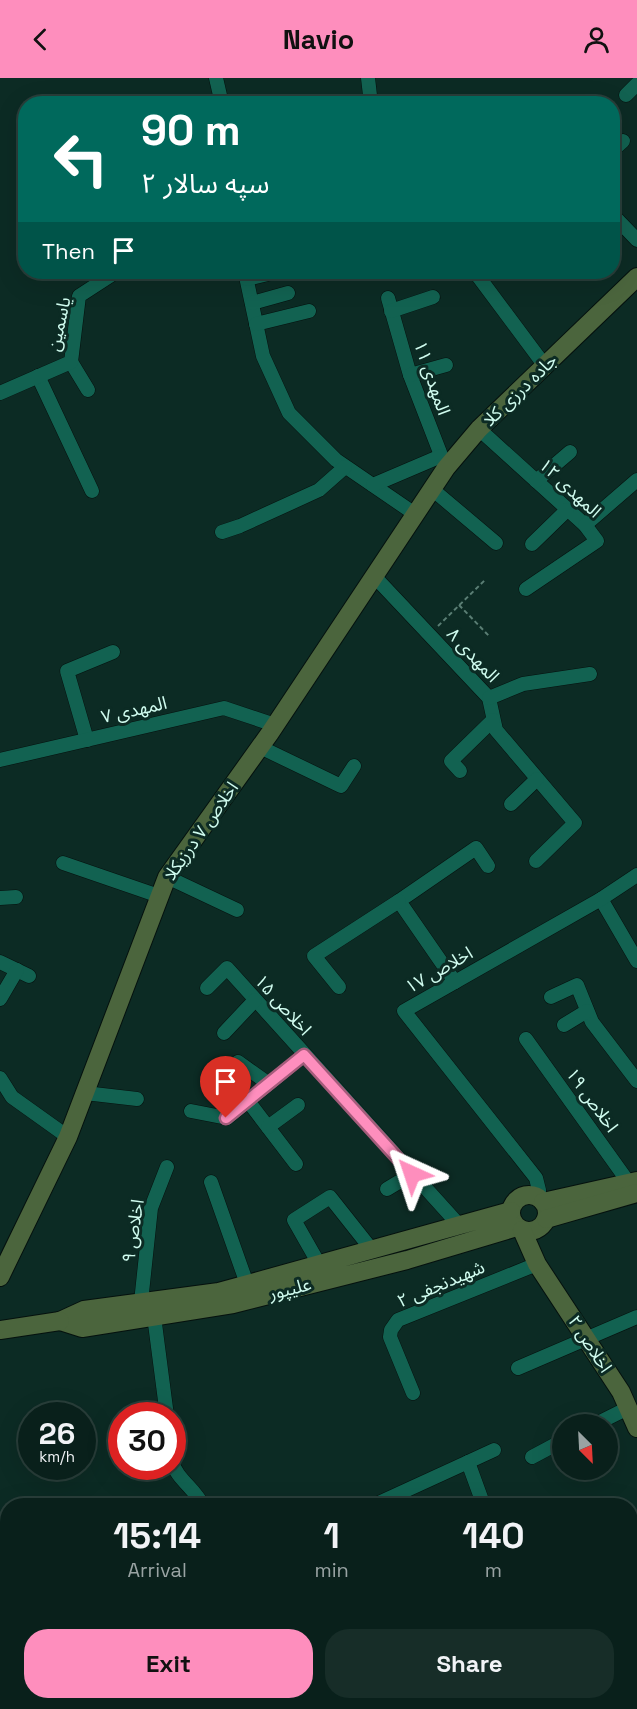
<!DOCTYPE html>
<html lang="en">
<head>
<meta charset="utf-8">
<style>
  :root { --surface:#09201b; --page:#172d28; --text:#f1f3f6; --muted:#99a3a3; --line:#293e3a; --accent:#fe8ebd }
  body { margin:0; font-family:"Space Grotesk","Noto Sans Arabic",sans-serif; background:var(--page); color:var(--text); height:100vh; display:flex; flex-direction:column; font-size:22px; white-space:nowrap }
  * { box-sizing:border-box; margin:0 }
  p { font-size:20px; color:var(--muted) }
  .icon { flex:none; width:33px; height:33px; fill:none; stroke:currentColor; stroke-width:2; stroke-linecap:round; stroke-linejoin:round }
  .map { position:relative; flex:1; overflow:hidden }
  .side { position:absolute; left:0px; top:1420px; width:638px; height:212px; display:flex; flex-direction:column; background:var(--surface); border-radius:24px 24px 0 0; box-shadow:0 6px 24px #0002,0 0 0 2px var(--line) }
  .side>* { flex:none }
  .hud { position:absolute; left:18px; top:18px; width:602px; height:183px; border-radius:24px; box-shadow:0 6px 24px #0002,0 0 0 2px var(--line); background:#00695c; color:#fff; overflow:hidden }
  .needle { width:39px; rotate:156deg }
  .controls { position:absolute; left:552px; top:1336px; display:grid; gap:12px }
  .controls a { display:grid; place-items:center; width:66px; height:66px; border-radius:50%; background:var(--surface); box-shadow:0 6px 24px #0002,0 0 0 2px var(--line); font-size:30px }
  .speed { position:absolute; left:18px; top:1324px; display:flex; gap:12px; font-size:30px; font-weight:700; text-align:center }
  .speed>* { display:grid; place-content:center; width:78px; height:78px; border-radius:50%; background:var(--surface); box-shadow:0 6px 24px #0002,0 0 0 2px var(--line); line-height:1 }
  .speed small { font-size:15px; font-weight:400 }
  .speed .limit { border:9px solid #d22; background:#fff; color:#111 }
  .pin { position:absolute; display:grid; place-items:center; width:51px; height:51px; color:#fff; margin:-62px -26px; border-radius:50% 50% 50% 0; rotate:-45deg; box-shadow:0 0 6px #0007 }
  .pin .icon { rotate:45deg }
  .me { position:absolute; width:66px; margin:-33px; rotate:318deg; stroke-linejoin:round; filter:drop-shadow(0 0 4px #0008) }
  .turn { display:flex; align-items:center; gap:21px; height:126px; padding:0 24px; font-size:27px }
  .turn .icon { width:78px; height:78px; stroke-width:2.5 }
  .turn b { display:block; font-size:42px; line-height:51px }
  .then { display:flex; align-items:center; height:57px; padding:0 24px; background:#0003; gap:12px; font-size:22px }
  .eta { display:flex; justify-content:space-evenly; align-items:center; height:102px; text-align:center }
  .eta b { font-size:36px; font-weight:700; line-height:42px }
  .primary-button { display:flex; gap:12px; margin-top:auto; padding:12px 24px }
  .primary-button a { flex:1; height:69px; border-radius:24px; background:var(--accent); color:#111; font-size:24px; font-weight:700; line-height:69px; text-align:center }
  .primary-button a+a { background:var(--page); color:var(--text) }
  header { display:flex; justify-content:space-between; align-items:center; height:78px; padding:0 24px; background:var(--accent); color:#111; font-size:27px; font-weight:700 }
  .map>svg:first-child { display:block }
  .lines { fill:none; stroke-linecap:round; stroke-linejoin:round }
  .street-casing { stroke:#05110e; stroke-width:15 }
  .secondary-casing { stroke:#05110e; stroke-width:20 }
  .path { stroke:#5a7e74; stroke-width:2; stroke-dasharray:4.5 3; stroke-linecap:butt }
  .street { stroke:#126251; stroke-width:14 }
  .secondary { stroke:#4b653d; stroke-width:18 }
  .route-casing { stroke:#a55c7b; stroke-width:15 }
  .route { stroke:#fe8ebd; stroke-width:10 }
  .labels { text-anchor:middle; stroke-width:6; stroke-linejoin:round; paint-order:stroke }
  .street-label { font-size:18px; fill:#d0fcef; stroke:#0c2b24 }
</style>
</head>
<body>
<header><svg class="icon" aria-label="back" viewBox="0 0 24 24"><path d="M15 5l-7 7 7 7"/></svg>Navio<svg class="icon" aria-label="person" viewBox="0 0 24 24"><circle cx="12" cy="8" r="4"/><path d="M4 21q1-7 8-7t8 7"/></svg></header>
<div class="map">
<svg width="637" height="1631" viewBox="0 0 637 1631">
  <rect width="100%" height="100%" fill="#0c2b24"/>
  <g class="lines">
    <!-- street casing -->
    <g class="street-casing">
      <g id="street">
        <polyline points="216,0 222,26"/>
        <polyline points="368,0 371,26"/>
        <polyline points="626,17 637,6"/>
        <polyline points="612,73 623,63"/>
        <polyline points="612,136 637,162"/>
        <polyline points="245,194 263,278 289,335 336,382 415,436"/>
        <polyline points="475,194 545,288"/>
        <polyline points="247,201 276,194"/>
        <polyline points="388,220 410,297 446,390"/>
        <polyline points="252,225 288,215"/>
        <polyline points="391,233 433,219"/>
        <polyline points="256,246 309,233"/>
        <polyline points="71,284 88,312"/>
        <polyline points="410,297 446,287"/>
        <polyline points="38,298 92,413"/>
        <polyline points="0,315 71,284 79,218 116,194"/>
        <polyline points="479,351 585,447 597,463 526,511"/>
        <polyline points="536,403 570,374"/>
        <polyline points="373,407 441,378"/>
        <polyline points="432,411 496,465"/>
        <polyline points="585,447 637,402"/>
        <polyline points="222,454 240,448 319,412 345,389"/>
        <polyline points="532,466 567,432"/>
        <polyline points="374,498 489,620 496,652 575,745 536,783"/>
        <polyline points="489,620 523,606 590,596"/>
        <polyline points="87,662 67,593 113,574"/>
        <polyline points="260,669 341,708 354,688"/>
        <polyline points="0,682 224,630 275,647"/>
        <polyline points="460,693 451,683 493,642"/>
        <polyline points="511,726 537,701"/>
        <polyline points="63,785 159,818"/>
        <polyline points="167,799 237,832"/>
        <polyline points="0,820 16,819"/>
        <polyline points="601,821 637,883"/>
        <polyline points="0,884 29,898"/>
        <polyline points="455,904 399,823 476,770 488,788"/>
        <polyline points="339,909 314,878 399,823"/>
        <polyline points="207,910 227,890 459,1147"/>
        <polyline points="551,919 577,907 592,944 637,1003"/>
        <polyline points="0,921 17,892"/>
        <polyline points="564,947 587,933"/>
        <polyline points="224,955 255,922"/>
        <polyline points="526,961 629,1105"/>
        <polyline points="238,984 269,1006"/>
        <polyline points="0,1000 12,1019 68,1059"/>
        <polyline points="85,1015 137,1021"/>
        <polyline points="248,1023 296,1086"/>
        <polyline points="191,1033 227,1040 304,977"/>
        <polyline points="268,1049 298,1027"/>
        <polyline points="211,1104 247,1206"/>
        <polyline points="387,1111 412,1096"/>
        <polyline points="539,1120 539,1112 536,1100 404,933 601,821 637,797"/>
        <polyline points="319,1186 294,1142 330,1119 372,1172"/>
        <polyline points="141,1224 151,1130 167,1089"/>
        <polyline points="154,1238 167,1338"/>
        <polyline points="518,1290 637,1239"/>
        <polyline points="413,1315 390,1259 391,1252 398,1242 537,1186"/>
        <polyline points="594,1347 628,1330"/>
        <polyline points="532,1379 562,1363"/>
        <path d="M172,1383C176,1401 196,1411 203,1428"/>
        <polyline points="468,1384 494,1372"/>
        <polyline points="372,1428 468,1384 484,1428"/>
        <polyline points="630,1576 637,1575"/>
        <polyline points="296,1624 299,1631"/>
        <polyline points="404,1624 407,1631"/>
        <polyline points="153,1631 169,1624"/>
      </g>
    </g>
    <!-- secondary casing -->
    <g class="secondary-casing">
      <g id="secondary">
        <circle cx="529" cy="1135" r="18"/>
        <polyline points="543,1124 637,1103"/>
        <polyline points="511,1133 219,1214 84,1232 60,1243 82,1250 233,1226 407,1182 517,1149"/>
        <polyline points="546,1141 637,1115"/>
        <polyline points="522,1152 537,1186 621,1314 637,1350"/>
        <polyline points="0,1199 68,1059 167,799 270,655 446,390 479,351 637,199"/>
        <polyline points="0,1252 60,1243"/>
      </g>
    </g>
    <!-- path -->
    <g class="path">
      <polyline points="459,527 490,559"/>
      <polyline points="438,548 486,501"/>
    </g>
    <!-- street -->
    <use href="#street" class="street"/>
    <!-- secondary -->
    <use href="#secondary" class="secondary"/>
  </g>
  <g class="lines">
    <!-- route casing -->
    <g class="route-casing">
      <polyline id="route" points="226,1040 304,977 412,1096"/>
    </g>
    <!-- route -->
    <use href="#route" class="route"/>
  </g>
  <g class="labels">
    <!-- street labels -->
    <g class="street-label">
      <text transform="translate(59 246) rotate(-78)" y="6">یاسمین</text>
      <text transform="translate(432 300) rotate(71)" y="6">المهدی ۱۱</text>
      <text transform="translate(520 312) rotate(-44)" y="6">جاده درزی کلا</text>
      <text transform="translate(570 410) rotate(43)" y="6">المهدی ۱۲</text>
      <text transform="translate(473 577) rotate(47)" y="6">المهدی ۸</text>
      <text transform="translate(134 632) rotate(-13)" y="6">المهدی ۷</text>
      <text transform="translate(201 753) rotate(-55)" y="6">اخلاص ۷ درزیکلا</text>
      <text transform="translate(439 892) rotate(-30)" y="6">اخلاص ۱۷</text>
      <text transform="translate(283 927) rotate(48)" y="6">اخلاص ۱۵</text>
      <text transform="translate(592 1022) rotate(54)" y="6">اخلاص ۱۹</text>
      <text transform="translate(133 1153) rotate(-81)" y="6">اخلاص ۹</text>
      <text transform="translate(441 1206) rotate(-23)" y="6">شهیدنجفی ۲</text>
      <text transform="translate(290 1211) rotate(-14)" y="6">علیپور</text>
      <text transform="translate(590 1266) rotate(57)" y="6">اخلاص ۲</text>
    </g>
  </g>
</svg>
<div class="controls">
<a><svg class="needle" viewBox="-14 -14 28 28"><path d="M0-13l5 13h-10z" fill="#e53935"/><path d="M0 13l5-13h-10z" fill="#99a3a3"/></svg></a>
</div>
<div class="speed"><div>26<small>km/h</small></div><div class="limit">30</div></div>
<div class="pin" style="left:226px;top:1040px;background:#d93025"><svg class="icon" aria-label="arrive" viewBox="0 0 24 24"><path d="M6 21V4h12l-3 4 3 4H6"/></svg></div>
<svg class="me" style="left:412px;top:1096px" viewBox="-20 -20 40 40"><path d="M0-17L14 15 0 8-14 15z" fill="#fe8ebd" stroke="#fff" stroke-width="4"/></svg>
<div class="hud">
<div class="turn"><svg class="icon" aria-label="left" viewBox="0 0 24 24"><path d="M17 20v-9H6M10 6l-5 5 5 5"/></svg><div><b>90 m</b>سپه سالار ۲</div></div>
<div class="then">Then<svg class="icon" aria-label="arrive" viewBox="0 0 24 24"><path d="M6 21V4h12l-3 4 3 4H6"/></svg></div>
</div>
<section class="side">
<div class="eta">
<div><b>15:14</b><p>Arrival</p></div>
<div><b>1</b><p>min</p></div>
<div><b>140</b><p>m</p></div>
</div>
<div class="primary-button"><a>Exit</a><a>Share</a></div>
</section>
</div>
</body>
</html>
